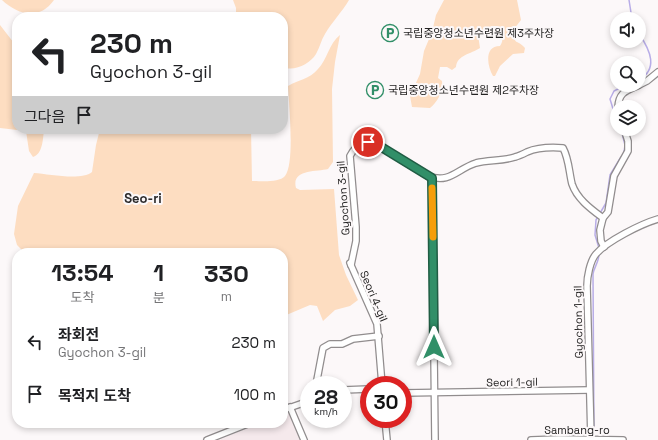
<!DOCTYPE html>
<html lang="ko">
<head>
<meta charset="utf-8">
<style>
  :root { --surface:#fff; --page:#f2f2f2; --text:#202124; --muted:#757577 }
  body { margin:0; font-family:"Space Grotesk","Noto Sans KR",sans-serif; background:var(--page); color:var(--text); height:100vh; display:flex; flex-direction:column; font-size:15px; white-space:nowrap }
  * { box-sizing:border-box; margin:0 }
  p { font-size:13px; color:var(--muted) }
  .icon { flex:none; width:22px; height:22px; fill:none; stroke:currentColor; stroke-width:2; stroke-linecap:round; stroke-linejoin:round }
  .map { position:relative; flex:1; overflow:hidden }
  .details { position:absolute; left:12px; top:248px; width:276px; height:180px; display:flex; flex-direction:column; background:var(--surface); border-radius:16px; box-shadow:0 2px 6px #0003 }
  .details>* { flex:none }
  .banner { position:absolute; left:12px; top:12px; width:276px; height:122px; border-radius:16px; box-shadow:0 2px 6px #0003; background:#fff; color:var(--text); overflow:hidden }
  .tools { position:absolute; left:610px; top:12px; display:grid; gap:8px }
  .tools a { display:grid; place-items:center; width:36px; height:36px; border-radius:50%; background:var(--surface); box-shadow:0 2px 6px #0003; font-size:20px }
  .speed { position:absolute; left:300px; top:376px; display:flex; gap:8px; font-size:20px; font-weight:700; text-align:center }
  .speed>* { display:grid; place-content:center; width:52px; height:52px; border-radius:50%; background:var(--surface); box-shadow:0 2px 6px #0003; line-height:1 }
  .speed small { font-size:10px; font-weight:400 }
  .speed .limit { border:6px solid #d22; background:#fff; color:#111 }
  .pin { position:absolute; display:grid; place-items:center; width:34px; height:34px; color:#fff; margin:-17px; border:2px solid #fff; border-radius:50%; box-shadow:0 1px 4px #0007 }
  .me { position:absolute; width:44px; margin:-22px; rotate:0deg; stroke-linejoin:round; filter:drop-shadow(0 0 3px #0008) }
  .turn { display:flex; align-items:center; gap:14px; height:84px; padding:0 12px; font-size:18px }
  .turn .icon { width:52px; height:52px; stroke-width:2.5 }
  .turn b { display:block; font-size:28px; line-height:34px }
  .then { display:flex; align-items:center; height:38px; padding:0 12px; background:#0003; gap:8px; font-size:15px }
  .eta { display:flex; justify-content:space-evenly; align-items:center; height:68px; text-align:center }
  .eta b { font-size:24px; font-weight:800; line-height:28px }
  ul { padding:0; list-style:none }
  li { display:flex; align-items:center; gap:12px; height:52px; padding:0 12px }
  li div { flex:1 }
  li b { display:block; font-size:15px }
  li em { font-style:normal }
  .map>svg:first-child { display:block }
  .built { fill:#f5e9ec }
  .green { fill:#fdddc1 }
  .lines { fill:none; stroke-linecap:round; stroke-linejoin:round }
  .stream { stroke:#b8ade7; stroke-width:1.5 }
  .minor-casing { stroke:#918d8e; stroke-width:8 }
  .minor { stroke:#fff; stroke-width:5.5 }
  .route-casing { stroke:#205d44; stroke-width:10 }
  .route { stroke:#318f68; stroke-width:7 }
  .slow { stroke:#f59e0b; stroke-width:7 }
  .labels { text-anchor:middle; stroke-width:4; stroke-linejoin:round; paint-order:stroke }
  .poi-label { font-size:11px; fill:#242323; stroke:#fcf8f9; text-anchor:start }
  .street-label { font-size:11px; fill:#242323; stroke:#fcf8f9 }
  .quarter-label { font-size:13px; font-weight:bold; fill:#2e2c2c; stroke:#fcf8f9 }
</style>
</head>
<body>
<div class="map">
<svg width="658" height="440" viewBox="0 0 658 440">
  <rect width="100%" height="100%" fill="#fcf8f9"/>
  <!-- built -->
  <polygon class="built" points="289,411 301,440 219,440 259,423 283,423 283,413"/>
  <!-- green -->
  <g class="green">
    <path d="M2,0H54C39,21 18,15 2,0Z"/>
    <path d="M233,0H349C342,12 332,22 325,34C321,40 320,47 316,54C310,64 294,72 283,67V17H236V8Z"/>
    <path d="M444,0H517L521,20L514,29C514,47 516,38 525,48L524,53L513,54L500,66L495,76H493C487,66 484,46 500,46C505,39 501,33 497,26H492L478,35L480,48C471,54 457,55 456,67L452,70L447,67H440L438,78L442,81C443,91 438,102 430,108L412,107L410,96L420,74L424,51L432,32L436,15Z"/>
    <path d="M0,25L17,47V129H44C43,138 43,154 33,157L29,151L26,131L0,128Z"/>
    <path d="M340,35L335,62L332,89L333,162L328,169C316,172 291,169 296,188L300,190L334,189L339,255L346,275L358,300L350,306L335,310L323,321L317,306L310,305L284,316L283,322V253H175L171,250L167,253H32L23,251L17,245L14,234L18,206L34,173C49,174 81,181 92,172L96,145L100,129H251L252,181C261,181 279,183 285,176C295,164 289,104 288,86C299,79 309,80 318,69C327,60 329,43 340,35Z"/>
  </g>
  <g class="lines">
    <!-- stream -->
    <g class="stream">
      <polyline points="629,0 632,19"/>
      <path d="M639,34C651,51 658,69 639,80"/>
      <polyline points="617,122 610,99 614,91 626,85"/>
      <polyline points="621,129 625,145 624,152"/>
      <polyline points="599,248 595,235 596,220 606,203 610,175 621,157"/>
      <path d="M594,438L593,274C594,267 599,262 599,254"/>
    </g>
    <!-- minor casing -->
    <g class="minor-casing">
      <g id="minor">
        <polyline points="639,85 647,81 658,72"/>
        <path d="M618,107C619,92 626,91 639,85"/>
        <polyline points="432,178 435,440"/>
        <polyline points="604,247 601,241 600,230 603,218 608,212 614,176 628,151 628,141 624,129"/>
        <polyline points="350,263 377,324 382,385"/>
        <path d="M351,265L356,241V227L350,156C356,144 366,139 378,145L428,176C450,184 457,169 476,163C489,160 503,161 515,157C519,156 523,154 527,152C539,147 550,147 563,148C569,159 569,172 572,184C577,199 591,209 603,218"/>
        <polyline points="316,385 323,348 330,344 342,344 353,339 379,336"/>
        <polyline points="343,390 369,389"/>
        <polyline points="403,393 589,390"/>
        <polyline points="290,407 304,440"/>
        <polyline points="283,410 309,401"/>
        <polyline points="385,419 387,440"/>
        <path d="M591,439L587,286C587,277 590,261 596,254C607,241 641,224 658,219"/>
        <polyline points="207,440 250,423"/>
        <polyline points="531,440 559,439 623,440"/>
      </g>
    </g>
    <!-- minor -->
    <use href="#minor" class="minor"/>
  </g>
  <g class="lines">
    <!-- route casing -->
    <g class="route-casing">
      <polyline id="route" points="368,142 378,145 432,178 434,347"/>
    </g>
    <!-- route -->
    <use href="#route" class="route"/>
    <!-- slow -->
    <polyline class="slow" points="432,188 433,237"/>
  </g>
  <!-- icons -->
  <defs>
    <g id="parking-ring" transform="scale(0.9)"><circle r="9.5" fill="#fcf8f9" stroke="#318f68" stroke-width="1.5"/><path d="M-3.5-5.5H1a3.5 3.5 0 0 1 0 7H-1V5.5H-3.5ZM-1-3.4V-.6H.8a1.4 1.4 0 0 0 0-2.8Z" fill="#318f68"/></g>
  </defs>
  <g fill-rule="evenodd">
    <use href="#parking-ring" x="390" y="33"/>
    <use href="#parking-ring" x="375" y="90"/>
  </g>
  <g class="labels">
    <!-- poi labels -->
    <g class="poi-label">
      <text x="403" y="37">국립중앙청소년수련원 제3주차장</text>
      <text x="388" y="94">국립중앙청소년수련원 제2주차장</text>
    </g>
    <!-- street labels -->
    <g class="street-label">
      <text transform="translate(343 198) rotate(-94)" y="4">Gyochon 3-gil</text>
      <text transform="translate(374 296) rotate(67)" y="4">Seori 4-gil</text>
      <text transform="translate(578 322) rotate(-91)" y="4">Gyochon 1-gil</text>
      <text transform="translate(512 382) rotate(-1)" y="4">Seori 1-gil</text>
      <text x="577" y="434">Sambang-ro</text>
    </g>
    <!-- quarter labels -->
    <g class="quarter-label">
      <text x="143" y="203">Seo-ri</text>
    </g>
  </g>
</svg>
<div class="tools">
<a><svg class="icon" aria-label="sound" viewBox="0 0 24 24"><path d="M4 9h4l5-4v14l-5-4H4zM17 9q2 3 0 6"/></svg></a>
<a><svg class="icon" aria-label="search" viewBox="0 0 24 24"><circle cx="10" cy="10" r="6"/><path d="M15 15l6 6"/></svg></a>
<a><svg class="icon" aria-label="layers" viewBox="0 0 24 24"><path d="M12 4l9 5-9 5-9-5zM3 14l9 5 9-5"/></svg></a>
</div>
<div class="speed"><div>28<small>km/h</small></div><div class="limit">30</div></div>
<div class="pin" style="left:368px;top:142px;background:#d93025"><svg class="icon" aria-label="arrive" viewBox="0 0 24 24"><path d="M6 21V4h12l-3 4 3 4H6"/></svg></div>
<svg class="me" style="left:434px;top:347px" viewBox="-20 -20 40 40"><path d="M0-17L14 15 0 8-14 15z" fill="#318f68" stroke="#fff" stroke-width="4"/></svg>
<div class="banner">
<div class="turn"><svg class="icon" aria-label="left" viewBox="0 0 24 24"><path d="M17 20v-9H6M10 6l-5 5 5 5"/></svg><div><b>230 m</b>Gyochon 3-gil</div></div>
<div class="then">그다음<svg class="icon" aria-label="arrive" viewBox="0 0 24 24"><path d="M6 21V4h12l-3 4 3 4H6"/></svg></div>
</div>
<section class="details">
<div class="eta">
<div><b>13:54</b><p>도착</p></div>
<div><b>1</b><p>분</p></div>
<div><b>330</b><p>m</p></div>
</div>
<ul>
<li><svg class="icon" aria-label="left" viewBox="0 0 24 24"><path d="M17 20v-9H6M10 6l-5 5 5 5"/></svg><div><b>좌회전</b><p>Gyochon 3-gil</p></div><em>230 m</em></li>
<li><svg class="icon" aria-label="arrive" viewBox="0 0 24 24"><path d="M6 21V4h12l-3 4 3 4H6"/></svg><div><b>목적지 도착</b></div><em>100 m</em></li>
</ul>
</section>
</div>
</body>
</html>
